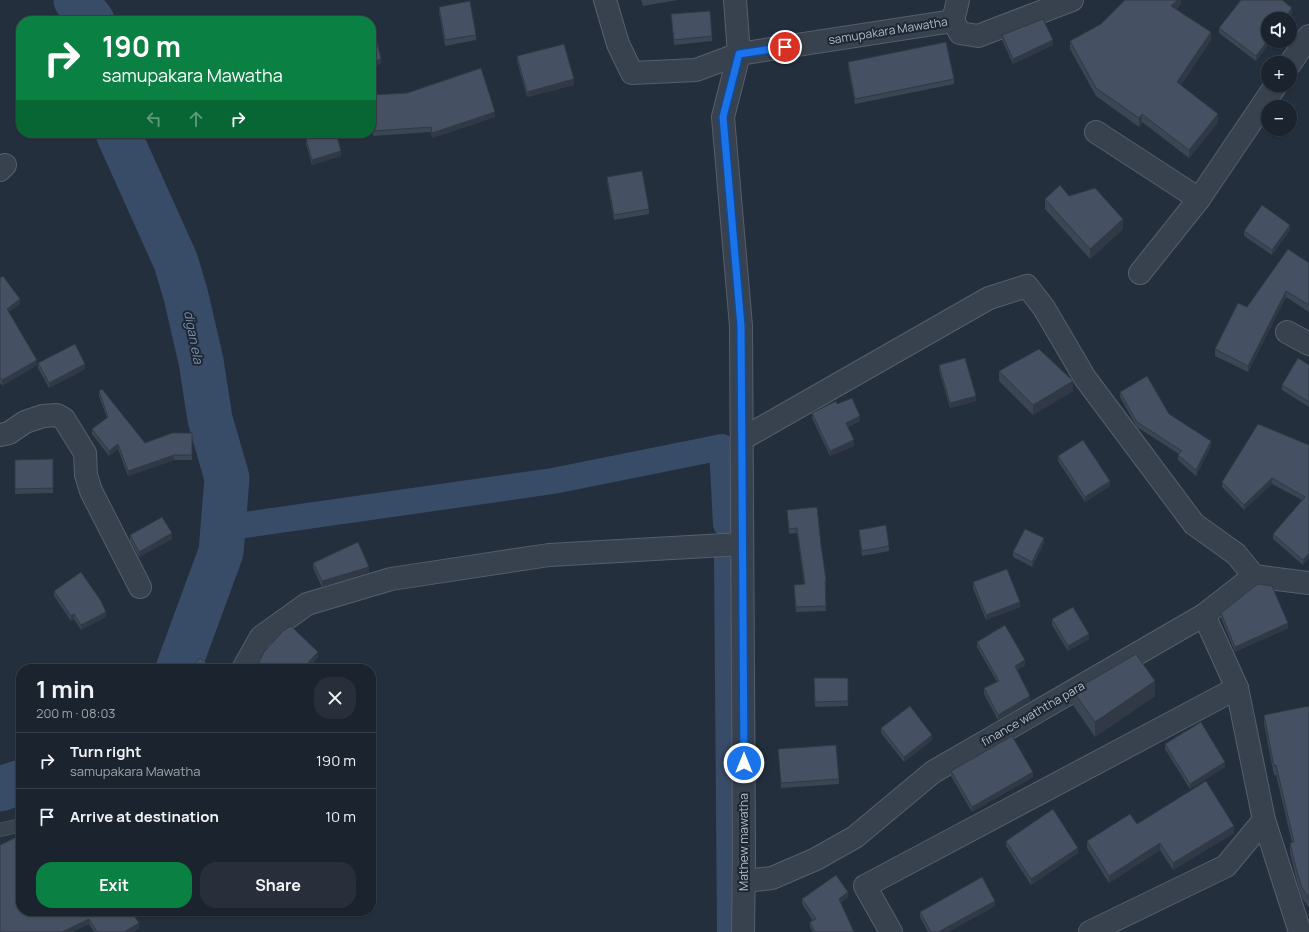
<!DOCTYPE html>
<html lang="en">
<head>
<meta charset="utf-8">
<style>
  :root { --surface:#1b232e; --page:#282f3a; --text:#f1f3f6; --muted:#a0a4aa; --line:#39404a; --accent:#0b8043 }
  body { margin:0; font-family:Manrope,sans-serif; background:var(--page); color:var(--text); height:100vh; display:flex; flex-direction:column; font-size:15px; white-space:nowrap }
  * { box-sizing:border-box; margin:0 }
  p { font-size:13px; color:var(--muted) }
  .icon { flex:none; width:22px; height:22px; fill:none; stroke:currentColor; stroke-width:2; stroke-linecap:round; stroke-linejoin:round }
  .map { position:relative; flex:1; overflow:hidden }
  .side { position:absolute; left:16px; top:664px; width:360px; height:252px; display:flex; flex-direction:column; background:var(--surface); border-radius:16px; box-shadow:0 1px 3px #0004,0 0 0 1px var(--line) }
  .side>* { flex:none }
  .top-card { position:absolute; left:16px; top:16px; width:360px; height:122px; border-radius:16px; box-shadow:0 1px 3px #0004,0 0 0 1px var(--line); background:#0b8043; color:#fff; overflow:hidden }
  .fabs { position:absolute; left:1261px; top:12px; display:grid; gap:8px }
  .fabs a { display:grid; place-items:center; width:36px; height:36px; border-radius:50%; background:var(--surface); box-shadow:0 1px 3px #0004,0 0 0 1px var(--line); font-size:20px }
  .pin { position:absolute; display:grid; place-items:center; width:34px; height:34px; color:#fff; margin:-17px; border:2px solid #fff; border-radius:50%; box-shadow:0 1px 4px #0007 }
  .me { position:absolute; width:44px; margin:-22px; rotate:0deg; stroke-linejoin:round; filter:drop-shadow(0 0 3px #0008) }
  .turn { display:flex; align-items:center; gap:14px; height:84px; padding:0 20px; font-size:18px }
  .turn .icon { width:52px; height:52px; stroke-width:2.5 }
  .turn b { display:block; font-size:28px; line-height:34px }
  .lanes { display:flex; align-items:center; height:38px; padding:0 20px; background:#0003; justify-content:center; gap:20px; direction:ltr }
  .lanes .off { opacity:.35 }
  .round { display:grid; place-items:center; flex:none; width:42px; height:42px; border-radius:16px; background:var(--page) }
  .summary { display:flex; align-items:center; justify-content:space-between; height:68px; padding:0 20px }
  h1 { font-size:24px; font-weight:700; line-height:30px }
  .action { display:flex; gap:8px; margin-top:auto; padding:8px 20px }
  .action a { flex:1; height:46px; border-radius:16px; background:var(--accent); color:#fff; font-size:16px; font-weight:700; line-height:46px; text-align:center }
  .action a+a { background:var(--page); color:var(--text) }
  ul { padding:0; list-style:none }
  li { display:flex; align-items:center; gap:12px; height:56px; padding:0 20px; border-top:1px solid var(--line) }
  li div { flex:1 }
  li b { display:block; font-size:15px }
  li em { font-style:normal }
  .map>svg:first-child { display:block }
  .lines { fill:none; stroke-linecap:round; stroke-linejoin:round }
  .canal { stroke:#394c67; stroke-width:26 }
  .river { stroke:#394c67; stroke-width:45 }
  .service-casing { stroke:#565f6c; stroke-width:14 }
  .minor-casing { stroke:#565f6c; stroke-width:24 }
  .service { stroke:#38414e; stroke-width:13 }
  .minor { stroke:#38414e; stroke-width:22 }
  .wall { fill:#3b4654 }
  .shaded-wall { fill:#303945 }
  .building { fill:#455162; stroke:#303945 }
  .route-casing { stroke:#114b97; stroke-width:10 }
  .route { stroke:#1a73e8; stroke-width:7 }
  .labels { text-anchor:middle; stroke-width:4; stroke-linejoin:round; paint-order:stroke }
  .street-label { font-size:12px; fill:#b4bcc9; stroke:#1d2633 }
  .water-label { font-size:13px; font-style:italic; fill:#7c92b1; stroke:#1d2633 }
</style>
</head>
<body>
<div class="map">
<svg width="1309" height="932" viewBox="0 0 1309 932">
  <rect width="100%" height="100%" fill="#242f3e"/>
  <g class="lines">
    <!-- canal -->
    <g class="canal">
      <polyline points="223,528 553,481 722,447 726,524"/>
      <polyline points="727,556 730,932"/>
    </g>
    <!-- river -->
    <g class="river">
      <polyline points="76,0 92,21"/>
      <polyline points="118,133 176,262 186,296 201,361 210,419 227,478 221,552 178,669"/>
      <polyline points="0,789 21,782"/>
    </g>
    <!-- service casing -->
    <g class="service-casing">
      <polyline id="service" points="0,830 21,825"/>
    </g>
    <!-- minor casing -->
    <g class="minor-casing">
      <g id="minor">
        <polyline points="605,0 618,44 632,73 696,70 739,54 723,117 741,326 744,853 743,932"/>
        <polyline points="735,0 739,54 953,21 960,33 978,36 1072,0"/>
        <polyline points="953,21 958,0"/>
        <polyline points="1290,64 1309,36"/>
        <polyline points="1096,132 1199,199"/>
        <polyline points="0,170 5,165"/>
        <polyline points="1140,273 1199,199 1276,85"/>
        <polyline points="1287,332 1309,344"/>
        <polyline points="0,435 9,433 25,422 43,416 57,415 64,419 85,453 86,475 91,491 140,587"/>
        <polyline points="742,439 989,298 1027,286 1044,308 1085,378 1194,524 1236,554 1254,576 1309,583"/>
        <polyline points="1204,615 1237,688 1264,820 1300,932"/>
        <polyline points="243,669 261,637 307,604 391,579 549,555 742,544"/>
        <polyline points="744,881 772,878 816,859 855,837 933,772 1204,615 1254,576"/>
        <polyline points="891,932 865,886 1237,688"/>
        <polyline points="1090,932 1226,866 1264,820"/>
      </g>
    </g>
    <!-- service -->
    <use href="#service" class="service"/>
    <!-- minor -->
    <use href="#minor" class="minor"/>
  </g>
  <!-- wall -->
  <g class="wall">
    <polygon points="641,0 678,0 643,6"/>
    <polygon points="1181,0 1181,4 1176,9 1211,40 1181,85 1218,122 1189,158 1142,122 1139,127 1096,96 1070,49 1070,41"/>
    <polygon points="439,7 476,35 476,40 445,46 439,12"/>
    <polygon points="1292,13 1288,19 1268,19 1268,41 1271,41 1256,61 1219,33 1219,28"/>
    <polygon points="671,14 712,36 712,41 674,45"/>
    <polygon points="1002,35 1053,45 1013,64 1002,40"/>
    <polygon points="517,56 574,85 527,97 517,61"/>
    <polygon points="848,62 954,79 954,84 855,104 848,67"/>
    <polygon points="371,95 495,117 432,138 431,132 373,136"/>
    <polygon points="306,139 341,156 312,165 306,144"/>
    <polygon points="607,177 649,209 649,214 614,220 607,182"/>
    <polygon points="1069,196 1123,229 1090,259 1045,209 1045,199"/>
    <polygon points="1290,230 1272,255 1244,236 1244,231"/>
    <polygon points="1309,263 1309,312 1286,297 1248,372 1215,356 1215,349 1247,307"/>
    <polygon points="0,278 20,304 9,312 37,365 2,386 0,383"/>
    <polygon points="38,363 85,369 49,388 38,368"/>
    <polygon points="939,365 976,401 950,408 939,370"/>
    <polygon points="1309,365 1309,407 1282,390 1282,385"/>
    <polygon points="999,371 1073,391 1033,415 999,381"/>
    <polygon points="99,391 145,443 192,433 192,460 174,460 128,476 118,449 109,456 92,434 92,429 107,418 99,396"/>
    <polygon points="1120,392 1169,414 1211,446 1196,476 1178,460 1178,455 1179,454 1137,427 1120,397"/>
    <polygon points="837,404 860,421 848,427 854,446 830,456 812,418 812,413"/>
    <polygon points="1309,445 1309,558 1303,565 1273,539 1273,534 1302,500 1272,484 1244,510 1222,487 1222,482"/>
    <polygon points="1058,456 1110,486 1085,502 1058,461"/>
    <polygon points="53,459 53,493 15,494 15,460"/>
    <polygon points="787,510 821,545 826,580 826,585 825,586 826,611 796,612 794,590 804,584 797,533 789,534"/>
    <polygon points="859,530 889,546 889,551 862,556 859,535"/>
    <polygon points="130,535 172,539 139,557 130,540"/>
    <polygon points="1044,543 1032,567 1013,557 1013,552"/>
    <polygon points="313,563 369,572 322,587 313,568"/>
    <polygon points="973,582 1020,607 986,620 973,588"/>
    <polygon points="54,591 106,617 81,630 74,619 71,621 54,596"/>
    <polygon points="1221,613 1288,628 1235,652 1221,618"/>
    <polygon points="1052,619 1089,639 1068,651 1052,625"/>
    <polygon points="977,642 1025,665 1017,670 1030,701 998,720 984,694 984,688 997,682 977,647"/>
    <polygon points="318,657 307,669 261,669 259,667 259,662"/>
    <polygon points="814,678 848,678 848,706 815,707"/>
    <polygon points="1073,691 1155,696 1095,737 1073,705"/>
    <polygon points="1309,706 1309,908 1302,898 1296,878 1290,852 1290,843 1292,842 1276,775 1274,775 1264,724 1264,715"/>
    <polygon points="881,728 932,740 904,762 881,733"/>
    <polygon points="1165,744 1225,767 1190,789 1165,749"/>
    <polygon points="778,749 839,779 839,784 781,788"/>
    <polygon points="951,771 1033,777 972,812 951,776"/>
    <polygon points="1137,824 1234,833 1173,870 1160,850 1109,883 1087,848 1087,841"/>
    <polygon points="1006,841 1078,853 1031,885 1006,846"/>
    <polygon points="848,897 841,903 854,932 813,932 810,927 810,922 813,921 802,904 802,899"/>
    <polygon points="995,906 948,932 928,932 920,917 920,912"/>
    <polygon points="21,911 131,911 139,928 133,932 94,932 89,924 72,932"/>
  </g>
  <!-- shaded-wall -->
  <g class="shaded-wall">
    <polygon points="1177,0 1181,0 1181,4 1171,14 1171,6"/>
    <polygon points="1292,8 1292,13 1288,19 1284,19"/>
    <polygon points="1211,32 1211,40 1177,91 1177,82"/>
    <polygon points="1053,40 1053,45 1013,64 1013,59"/>
    <polygon points="1268,40 1268,41 1271,41 1256,61 1256,56"/>
    <polygon points="381,59 381,64 371,67 371,62"/>
    <polygon points="574,79 574,85 527,97 527,92"/>
    <polygon points="495,112 495,117 432,138 432,133"/>
    <polygon points="1142,114 1142,122 1139,127 1139,118"/>
    <polygon points="1218,114 1218,122 1189,158 1189,150"/>
    <polygon points="341,151 341,156 312,165 312,160"/>
    <polygon points="1123,219 1123,229 1090,259 1090,249"/>
    <polygon points="1290,225 1290,230 1272,255 1272,250"/>
    <polygon points="1286,291 1286,297 1248,372 1248,366"/>
    <polygon points="20,299 20,304 7,314 7,309"/>
    <polygon points="37,360 37,365 2,386 2,380"/>
    <polygon points="85,364 85,369 49,388 49,383"/>
    <polygon points="1073,381 1073,391 1033,415 1033,405"/>
    <polygon points="976,396 976,401 950,408 950,403"/>
    <polygon points="860,416 860,421 846,428 846,423"/>
    <polygon points="854,440 854,446 830,456 830,451"/>
    <polygon points="1211,441 1211,446 1196,476 1196,470"/>
    <polygon points="118,444 118,449 109,456 109,451"/>
    <polygon points="174,455 174,460 128,476 128,471"/>
    <polygon points="1272,478 1272,484 1244,510 1244,505"/>
    <polygon points="1110,481 1110,486 1085,502 1085,497"/>
    <polygon points="172,533 172,539 139,557 139,552"/>
    <polygon points="1044,538 1044,543 1032,567 1032,562"/>
    <polygon points="1309,553 1309,558 1303,565 1303,560"/>
    <polygon points="369,567 369,572 322,587 322,581"/>
    <polygon points="1020,602 1020,607 986,620 986,615"/>
    <polygon points="106,612 106,617 81,630 81,625"/>
    <polygon points="74,614 74,619 71,621 71,616"/>
    <polygon points="1288,623 1288,628 1235,652 1235,647"/>
    <polygon points="1089,634 1089,639 1068,651 1068,646"/>
    <polygon points="318,652 318,657 307,669 302,669"/>
    <polygon points="1025,660 1025,665 1015,671 1015,666"/>
    <polygon points="1155,681 1155,696 1095,737 1095,722"/>
    <polygon points="1030,696 1030,701 998,720 998,715"/>
    <polygon points="932,735 932,740 904,762 904,757"/>
    <polygon points="1225,762 1225,767 1190,789 1190,784"/>
    <polygon points="1033,772 1033,777 972,812 972,807"/>
    <polygon points="1234,826 1234,833 1173,870 1173,863"/>
    <polygon points="1160,843 1160,850 1109,883 1109,876"/>
    <polygon points="1078,848 1078,853 1031,885 1031,879"/>
    <polygon points="848,892 848,897 839,904 839,899"/>
    <polygon points="995,901 995,906 948,932 938,932"/>
    <polygon points="89,919 89,924 72,932 62,932"/>
    <polygon points="139,923 139,928 133,932 124,932"/>
  </g>
  <!-- building -->
  <g class="building">
    <polygon points="1125,0 1177,0 1171,6 1211,32 1177,82 1218,114 1189,150 1142,114 1139,118 1096,88 1070,41 1101,24"/>
    <polygon points="1241,0 1282,0 1292,8 1284,19 1268,19 1268,40 1256,56 1219,28"/>
    <polygon points="470,1 476,35 445,40 439,7"/>
    <polygon points="710,11 712,36 674,40 671,14"/>
    <polygon points="1043,19 1053,40 1013,59 1002,35"/>
    <polygon points="371,30 374,30 381,59 371,62"/>
    <polygon points="946,42 954,79 855,99 848,62"/>
    <polygon points="564,44 574,79 527,92 517,56"/>
    <polygon points="481,68 495,112 432,133 431,127 373,131 371,95 407,93"/>
    <polygon points="326,133 336,133 341,151 312,160 306,139"/>
    <polygon points="642,171 649,209 614,215 607,177"/>
    <polygon points="1060,185 1069,196 1095,188 1123,219 1090,249 1045,199"/>
    <polygon points="1262,205 1290,225 1272,250 1244,231"/>
    <polygon points="1288,249 1309,263 1309,305 1286,291 1248,366 1215,349 1238,303 1247,307"/>
    <polygon points="3,276 20,299 7,309 37,360 2,380 0,377 0,278"/>
    <polygon points="75,344 85,364 49,383 38,363"/>
    <polygon points="1039,349 1073,381 1033,405 999,371"/>
    <polygon points="965,358 976,396 950,403 939,365"/>
    <polygon points="1298,358 1309,365 1309,402 1282,385"/>
    <polygon points="1147,376 1169,414 1211,441 1196,470 1178,455 1182,451 1137,422 1120,392"/>
    <polygon points="102,389 145,443 172,433 192,433 192,455 174,455 128,471 118,444 109,451 92,429 108,417 99,391"/>
    <polygon points="852,398 860,416 846,423 854,440 830,451 812,413 836,401 837,404"/>
    <polygon points="1258,424 1309,445 1309,553 1303,560 1273,534 1305,497 1272,478 1244,505 1222,482"/>
    <polygon points="1083,440 1110,481 1085,497 1058,456"/>
    <polygon points="53,459 53,488 15,489 15,460"/>
    <polygon points="817,507 821,545 826,580 825,581 826,606 796,607 794,585 805,584 797,528 789,529 787,510"/>
    <polygon points="162,517 172,533 139,552 130,535"/>
    <polygon points="886,525 889,546 862,551 859,530"/>
    <polygon points="1025,529 1044,538 1032,562 1013,552"/>
    <polygon points="358,542 369,567 322,581 313,563"/>
    <polygon points="1007,569 1020,602 986,615 973,582"/>
    <polygon points="81,572 101,601 106,612 81,625 74,614 71,616 54,591"/>
    <polygon points="1259,584 1272,586 1288,623 1235,647 1221,613 1255,586"/>
    <polygon points="1073,607 1089,634 1068,646 1052,619"/>
    <polygon points="1005,625 1025,660 1015,666 1030,696 998,715 984,688 999,681 977,642"/>
    <polygon points="291,626 318,652 302,669 266,669 259,662 264,652 283,631"/>
    <polygon points="1136,654 1155,681 1095,722 1073,691"/>
    <polygon points="200,658 213,669 189,669"/>
    <polygon points="814,678 848,678 848,701 815,702"/>
    <polygon points="910,706 932,735 904,757 881,728"/>
    <polygon points="1309,706 1309,898 1302,888 1296,868 1290,843 1294,842 1276,765 1274,766 1264,715"/>
    <polygon points="1201,722 1225,762 1190,784 1165,744"/>
    <polygon points="1012,736 1033,772 972,807 951,771"/>
    <polygon points="836,745 839,779 781,783 778,749"/>
    <polygon points="1206,781 1234,826 1173,863 1160,843 1109,876 1087,841 1130,814 1137,824"/>
    <polygon points="1053,809 1078,848 1031,879 1006,841"/>
    <polygon points="21,835 21,911 131,911 139,923 124,932 97,932 89,919 62,932 0,932 0,845"/>
    <polygon points="836,875 848,892 839,899 854,932 815,932 810,922 816,919 802,899"/>
    <polygon points="982,877 995,901 938,932 931,932 920,912"/>
  </g>
  <g class="lines">
    <!-- route casing -->
    <g class="route-casing">
      <polyline id="route" points="744,763 741,326 723,117 739,54 785,47"/>
    </g>
    <!-- route -->
    <use href="#route" class="route"/>
  </g>
  <g class="labels">
    <!-- street labels -->
    <g class="street-label">
      <text transform="translate(888 31) rotate(-9)" y="4">samupakara Mawatha</text>
      <text transform="translate(1033 714) rotate(-30)" y="4">finance waththa para</text>
      <text transform="translate(744 842) rotate(-90)" y="4">Mathew mawatha</text>
    </g>
    <!-- water labels -->
    <g class="water-label">
      <text transform="translate(194 337) rotate(79)" y="5">digan ela</text>
    </g>
  </g>
</svg>
<div class="fabs">
<a><svg class="icon" aria-label="sound" viewBox="0 0 24 24"><path d="M4 9h4l5-4v14l-5-4H4zM17 9q2 3 0 6"/></svg></a>
<a>+</a>
<a>−</a>
</div>
<div class="pin" style="left:785px;top:47px;background:#d93025"><svg class="icon" aria-label="arrive" viewBox="0 0 24 24"><path d="M6 21V4h12l-3 4 3 4H6"/></svg></div>
<svg class="me" style="left:744px;top:763px" viewBox="-20 -20 40 40"><circle r="17" fill="#1a73e8" stroke="#fff" stroke-width="3"/><path d="M0-11L8 9 0 5-8 9z" fill="#fff"/></svg>
<div class="top-card">
<div class="turn"><svg class="icon" aria-label="right" viewBox="0 0 24 24"><path d="M7 20v-9h11M14 6l5 5-5 5"/></svg><div><b>190 m</b>samupakara Mawatha</div></div>
<div class="lanes"><svg class="icon off" aria-label="left" viewBox="0 0 24 24"><path d="M17 20v-9H6M10 6l-5 5 5 5"/></svg><svg class="icon off" aria-label="ahead" viewBox="0 0 24 24"><path d="M12 20V5M6 11l6-6 6 6"/></svg><svg class="icon" aria-label="right" viewBox="0 0 24 24"><path d="M7 20v-9h11M14 6l5 5-5 5"/></svg></div>
</div>
<section class="side">
<div class="summary"><div><h1>1 min</h1><p>200 m · 08:03</p></div><a class="round"><svg class="icon" aria-label="close" viewBox="0 0 24 24"><path d="M6 6l12 12M18 6L6 18"/></svg></a></div>
<ul>
<li><svg class="icon" aria-label="right" viewBox="0 0 24 24"><path d="M7 20v-9h11M14 6l5 5-5 5"/></svg><div><b>Turn right</b><p>samupakara Mawatha</p></div><em>190 m</em></li>
<li><svg class="icon" aria-label="arrive" viewBox="0 0 24 24"><path d="M6 21V4h12l-3 4 3 4H6"/></svg><div><b>Arrive at destination</b></div><em>10 m</em></li>
</ul>
<div class="action"><a>Exit</a><a>Share</a></div>
</section>
</div>
</body>
</html>
